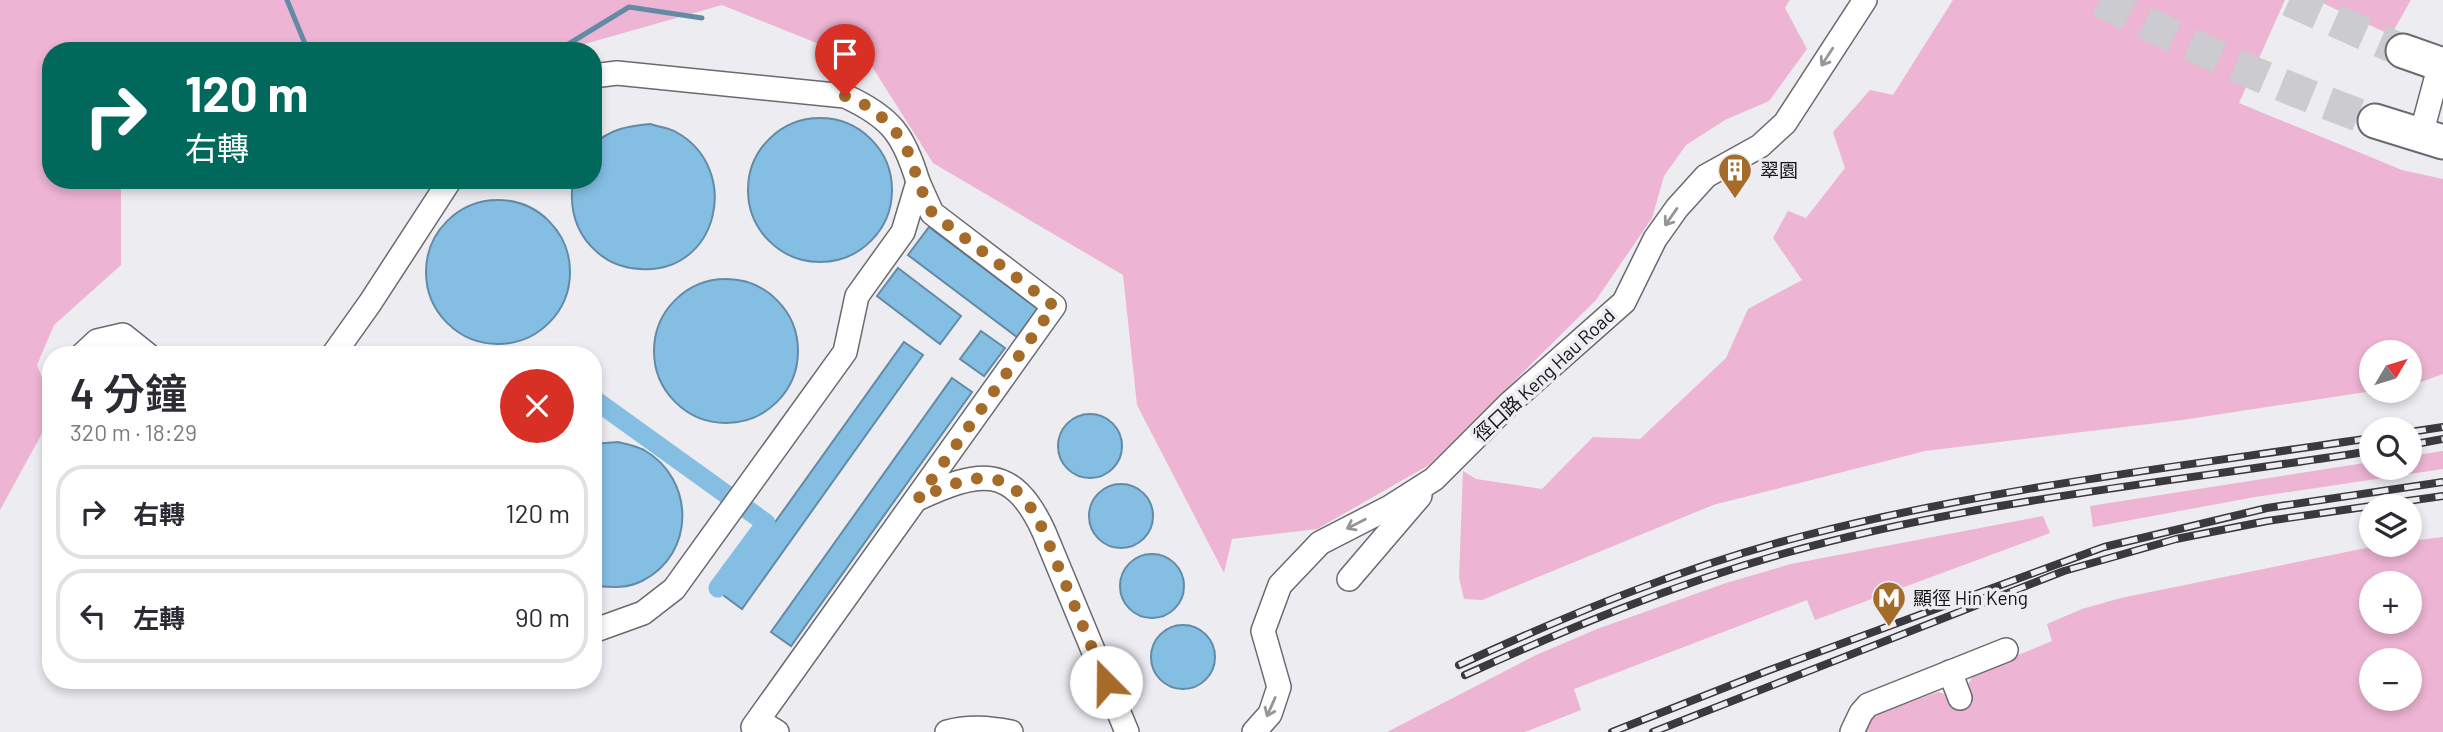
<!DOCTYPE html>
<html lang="zh-TW">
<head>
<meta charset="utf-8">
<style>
  :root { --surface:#fff; --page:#f2f2f3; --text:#2b2b33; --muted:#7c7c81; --line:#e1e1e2 }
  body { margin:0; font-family:Barlow,"Noto Sans TC",sans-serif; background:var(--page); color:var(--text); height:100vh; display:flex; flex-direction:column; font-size:26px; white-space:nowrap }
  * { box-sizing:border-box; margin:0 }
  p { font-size:23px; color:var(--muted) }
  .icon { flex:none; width:38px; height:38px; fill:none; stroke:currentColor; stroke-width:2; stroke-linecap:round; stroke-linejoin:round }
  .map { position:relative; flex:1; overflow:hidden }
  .drawer { position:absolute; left:42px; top:346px; width:560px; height:343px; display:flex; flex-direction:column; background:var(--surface); border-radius:28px; box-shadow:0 4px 10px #0003 }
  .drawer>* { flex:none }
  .banner { position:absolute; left:42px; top:42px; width:560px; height:147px; border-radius:28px; box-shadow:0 4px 10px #0003; background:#00695c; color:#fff; overflow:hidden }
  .needle { width:46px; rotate:52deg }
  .tools { position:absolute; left:2359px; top:340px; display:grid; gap:14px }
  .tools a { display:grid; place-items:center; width:63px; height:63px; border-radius:50%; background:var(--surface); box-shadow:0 4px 10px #0003; font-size:35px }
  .pin { position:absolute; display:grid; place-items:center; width:60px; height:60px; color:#fff; margin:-72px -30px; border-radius:50% 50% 50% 0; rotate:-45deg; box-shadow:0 0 7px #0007 }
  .pin .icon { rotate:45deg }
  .me { position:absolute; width:77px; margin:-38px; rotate:338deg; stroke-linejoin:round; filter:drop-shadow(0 0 5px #0008) }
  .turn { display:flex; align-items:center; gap:24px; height:147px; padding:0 28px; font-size:32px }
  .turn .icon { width:91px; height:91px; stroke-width:2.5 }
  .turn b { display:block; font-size:49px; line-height:60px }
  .round { display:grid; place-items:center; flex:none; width:74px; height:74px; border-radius:37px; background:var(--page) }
  .overview { display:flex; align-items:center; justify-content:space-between; height:119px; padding:0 28px }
  h1 { font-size:42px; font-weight:600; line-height:52px }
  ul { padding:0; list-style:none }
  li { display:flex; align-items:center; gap:21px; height:94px; margin:0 14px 10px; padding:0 14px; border:4px solid var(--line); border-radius:28px }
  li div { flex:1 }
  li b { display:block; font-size:26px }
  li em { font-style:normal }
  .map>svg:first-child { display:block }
  .green { fill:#edb4d3; fill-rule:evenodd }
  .water { fill:#84bee3; stroke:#638ba6; stroke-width:2 }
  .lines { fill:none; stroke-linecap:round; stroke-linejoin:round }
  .stream { stroke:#638ba6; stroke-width:5 }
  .canal { stroke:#84bee3; stroke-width:19 }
  .highway-tunnel { stroke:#ccccd0; stroke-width:33; stroke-dasharray:33 17; stroke-linecap:butt }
  .minor-casing { stroke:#6a6a6e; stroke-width:26 }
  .highway-casing { stroke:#6a6a6e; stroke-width:37 }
  .minor { stroke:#fff; stroke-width:23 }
  .highway { stroke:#fff; stroke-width:33 }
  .rail-casing { stroke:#3a3a3d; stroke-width:8 }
  .rail { stroke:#ececf1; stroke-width:5; stroke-dasharray:16; stroke-linecap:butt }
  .oneway { stroke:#969697 }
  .route { stroke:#a46b29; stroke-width:12; stroke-dasharray:0 21.6 }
  .labels { text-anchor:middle; stroke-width:7; stroke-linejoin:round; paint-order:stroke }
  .poi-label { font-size:19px; fill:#151517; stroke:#ececf1; text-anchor:start }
  .street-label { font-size:19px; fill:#151517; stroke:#ececf1 }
</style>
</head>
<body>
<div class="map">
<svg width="2443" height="732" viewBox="0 0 2443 732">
  <rect width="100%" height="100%" fill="#ececf1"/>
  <!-- green -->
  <g class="green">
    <polygon points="0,0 1790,0 1785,8 1807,49 1769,101 1725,120 1686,145 1664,176 1652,218 1596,300 1429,465 1317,529 1232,539 1224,573 1137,405 1123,275 933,163 871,65 722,5 560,51 51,51 51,180 121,180 121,265 54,325 37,365 51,401 51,417 0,510"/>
    <polygon points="1953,0 2285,0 2239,103 2402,170 2443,179 2443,374 2410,386 2410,352 2371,352 2371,390 2379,390 2182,420 1925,451 1713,505 1482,600 1464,599 1459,578 1463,471 1476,479 1542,489 1593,437 1640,439 1726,358 1748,309 1802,280 1773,238 1788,211 1806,218 1845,168 1833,132 1870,90 1893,95"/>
    <polygon points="2316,0 2411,0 2391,35"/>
    <polygon points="2443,451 2443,469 2255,497 2093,527 2090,506 2371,462 2371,467 2410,467 2410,456"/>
    <polygon points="2043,516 2050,533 1815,620 1807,600 1574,689 1581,710 1525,732 1387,732 1536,655 1597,629 1726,583 1791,564"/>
    <path d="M2443,537V732H1863L1871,716L1938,692L1951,696L1957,710L1973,703L1967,686L1975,673L2052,641L2047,624L2082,609L2121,598L2371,547L2410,544V541ZM2371,583H2410V621H2371ZM2371,660H2410V698H2371Z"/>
  </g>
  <!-- water -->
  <g class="water">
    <circle cx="820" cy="190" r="72"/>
    <path d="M650,124C659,127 669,128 676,132C743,169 718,275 640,269C624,268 609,263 597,252C575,233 569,208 573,180H593V145C610,129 628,126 650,124Z"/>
    <circle cx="498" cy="272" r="72"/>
    <polygon points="929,227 1038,309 1017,337 908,255"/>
    <polygon points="898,268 961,316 940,344 877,296"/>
    <circle cx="726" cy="351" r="72"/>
    <polygon points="981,331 1005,348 984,376 960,359"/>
    <polygon points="904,342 923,355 742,609 723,595"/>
    <polygon points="952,378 972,392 791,646 771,632"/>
    <circle cx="1090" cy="446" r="32"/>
    <path d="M618,442C626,444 636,446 644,450C695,479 696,554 642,581C626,589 610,587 594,586L593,444Z"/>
    <circle cx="1121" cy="516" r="32"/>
    <circle cx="1152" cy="586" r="32"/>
    <circle cx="1183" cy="657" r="32"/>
  </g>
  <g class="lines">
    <!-- stream -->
    <g class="stream">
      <polyline points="287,0 308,51"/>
      <polyline points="557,51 629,7 702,18"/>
    </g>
    <!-- canal -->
    <polyline class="canal" points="595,400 766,523 718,588"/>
    <!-- highway-tunnel -->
    <g class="highway-tunnel">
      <path d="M2100,0C2190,46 2280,87 2375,121"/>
      <polyline points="2289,0 2403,51"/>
    </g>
    <!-- minor casing -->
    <g class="minor-casing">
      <g id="minor">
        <path d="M593,76L617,73L845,96C891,117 904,135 918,182"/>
        <polyline points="2421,135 2440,64"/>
        <polyline points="82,355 97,341 123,335 148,355"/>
        <polyline points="333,355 370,303 450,180"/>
        <path d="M917,499C978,471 1012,462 1044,532L1127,732"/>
        <polyline points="1349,579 1420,496"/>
        <polyline points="593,631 643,613 674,589 845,352 857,296 903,232 918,182 932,213 1054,306 753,727 769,727 777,732"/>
        <polyline points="1950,672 1960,698"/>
        <path d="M947,732C969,726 989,728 1011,732"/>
        <polyline points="1254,732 1270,714 1279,687 1263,631 1280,585 1320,543 1390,507 1434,479 1511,402 1624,302 1655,239 1677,208 1706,176 1760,146 1785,123 1865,0"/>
        <polyline points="1852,732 1861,713 1868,705 2006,650"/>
      </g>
    </g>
    <!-- highway casing -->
    <g class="highway-casing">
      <g id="highway">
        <polyline points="2403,51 2443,65"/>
        <polyline points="2375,121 2443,142"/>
      </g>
    </g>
    <!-- minor -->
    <use href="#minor" class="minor"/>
    <!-- highway -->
    <use href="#highway" class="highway"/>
    <!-- rail casing -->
    <g class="rail-casing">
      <g id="rail">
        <polyline points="2410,432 2443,427"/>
        <polyline points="2410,445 2443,439"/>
        <polyline points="2372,506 2443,496"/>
        <path d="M1459,665C1572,613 1686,566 1807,535C1989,488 2185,466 2371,438"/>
        <path d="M1465,675C1569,628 1672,585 1782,554C1974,500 2175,482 2371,451"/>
        <polyline points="1612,732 1767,671 2104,547 2267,508 2443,482"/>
        <polyline points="1653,732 2064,571 2176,539 2267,521 2371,506"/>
      </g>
    </g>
    <!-- rail -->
    <use href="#rail" class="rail"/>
  </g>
  <!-- one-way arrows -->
  <defs><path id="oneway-shaft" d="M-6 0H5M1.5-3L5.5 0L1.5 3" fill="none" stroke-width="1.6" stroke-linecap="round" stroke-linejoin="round" transform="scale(1.75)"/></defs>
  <g class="oneway">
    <use href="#oneway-shaft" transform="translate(1827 57) rotate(123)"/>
    <use href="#oneway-shaft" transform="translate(1671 217) rotate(125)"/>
    <use href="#oneway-shaft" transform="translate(1356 524) rotate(153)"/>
    <use href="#oneway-shaft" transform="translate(1271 707) rotate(114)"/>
  </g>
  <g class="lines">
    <!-- route -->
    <path class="route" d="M845,96L874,109L896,132L911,157L918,182L932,213L1054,306L918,499C978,471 1012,462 1044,532L1106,682"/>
  </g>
  <!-- icons -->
  <defs>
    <g id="building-pin" transform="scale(1.75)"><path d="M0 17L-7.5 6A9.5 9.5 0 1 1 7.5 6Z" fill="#a46b29" stroke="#ececf1"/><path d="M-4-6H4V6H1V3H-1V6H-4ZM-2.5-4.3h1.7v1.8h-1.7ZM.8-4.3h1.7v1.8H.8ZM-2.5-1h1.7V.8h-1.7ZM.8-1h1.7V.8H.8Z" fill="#fff"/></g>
    <g id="metro-pin" transform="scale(1.75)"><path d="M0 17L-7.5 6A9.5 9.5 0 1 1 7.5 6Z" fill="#a46b29" stroke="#ececf1"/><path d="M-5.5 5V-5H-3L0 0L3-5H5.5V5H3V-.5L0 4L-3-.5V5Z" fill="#fff"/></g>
  </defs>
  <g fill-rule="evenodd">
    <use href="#building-pin" x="1735" y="170"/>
    <use href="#metro-pin" x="1889" y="598"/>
  </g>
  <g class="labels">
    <!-- poi labels -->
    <g class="poi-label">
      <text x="1760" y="177">翠園</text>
      <text x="1913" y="605">顯徑 Hin Keng</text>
    </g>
    <!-- street labels -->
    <g class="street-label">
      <text transform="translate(1544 375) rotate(-43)" y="7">徑口路 Keng Hau Road</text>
    </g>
  </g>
</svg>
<div class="tools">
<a><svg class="needle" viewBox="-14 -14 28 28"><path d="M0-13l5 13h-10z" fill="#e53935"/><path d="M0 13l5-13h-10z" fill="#7c7c81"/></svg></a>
<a><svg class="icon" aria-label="search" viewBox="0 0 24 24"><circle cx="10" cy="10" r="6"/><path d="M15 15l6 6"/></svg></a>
<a><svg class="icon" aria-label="layers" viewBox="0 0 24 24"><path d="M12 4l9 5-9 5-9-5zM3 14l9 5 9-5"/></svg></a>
<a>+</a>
<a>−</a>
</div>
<div class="pin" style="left:845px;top:96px;background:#d93025"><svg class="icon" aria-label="arrive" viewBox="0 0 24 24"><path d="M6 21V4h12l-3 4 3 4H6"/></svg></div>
<svg class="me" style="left:1106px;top:682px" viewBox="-20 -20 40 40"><circle r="19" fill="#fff"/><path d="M0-13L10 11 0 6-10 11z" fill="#a46b29"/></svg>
<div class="banner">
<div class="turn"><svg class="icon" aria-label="right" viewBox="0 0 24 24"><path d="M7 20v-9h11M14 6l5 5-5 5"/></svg><div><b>120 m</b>右轉</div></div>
</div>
<section class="drawer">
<div class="overview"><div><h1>4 分鐘</h1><p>320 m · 18:29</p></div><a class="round" style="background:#d93025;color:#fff"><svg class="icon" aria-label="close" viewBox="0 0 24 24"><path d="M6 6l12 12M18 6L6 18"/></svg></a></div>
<ul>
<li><svg class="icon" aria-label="right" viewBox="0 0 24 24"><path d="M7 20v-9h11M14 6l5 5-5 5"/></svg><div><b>右轉</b></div><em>120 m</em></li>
<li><svg class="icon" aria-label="left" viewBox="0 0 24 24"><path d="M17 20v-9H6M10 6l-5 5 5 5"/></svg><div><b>左轉</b></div><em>90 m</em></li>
</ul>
</section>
</div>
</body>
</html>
